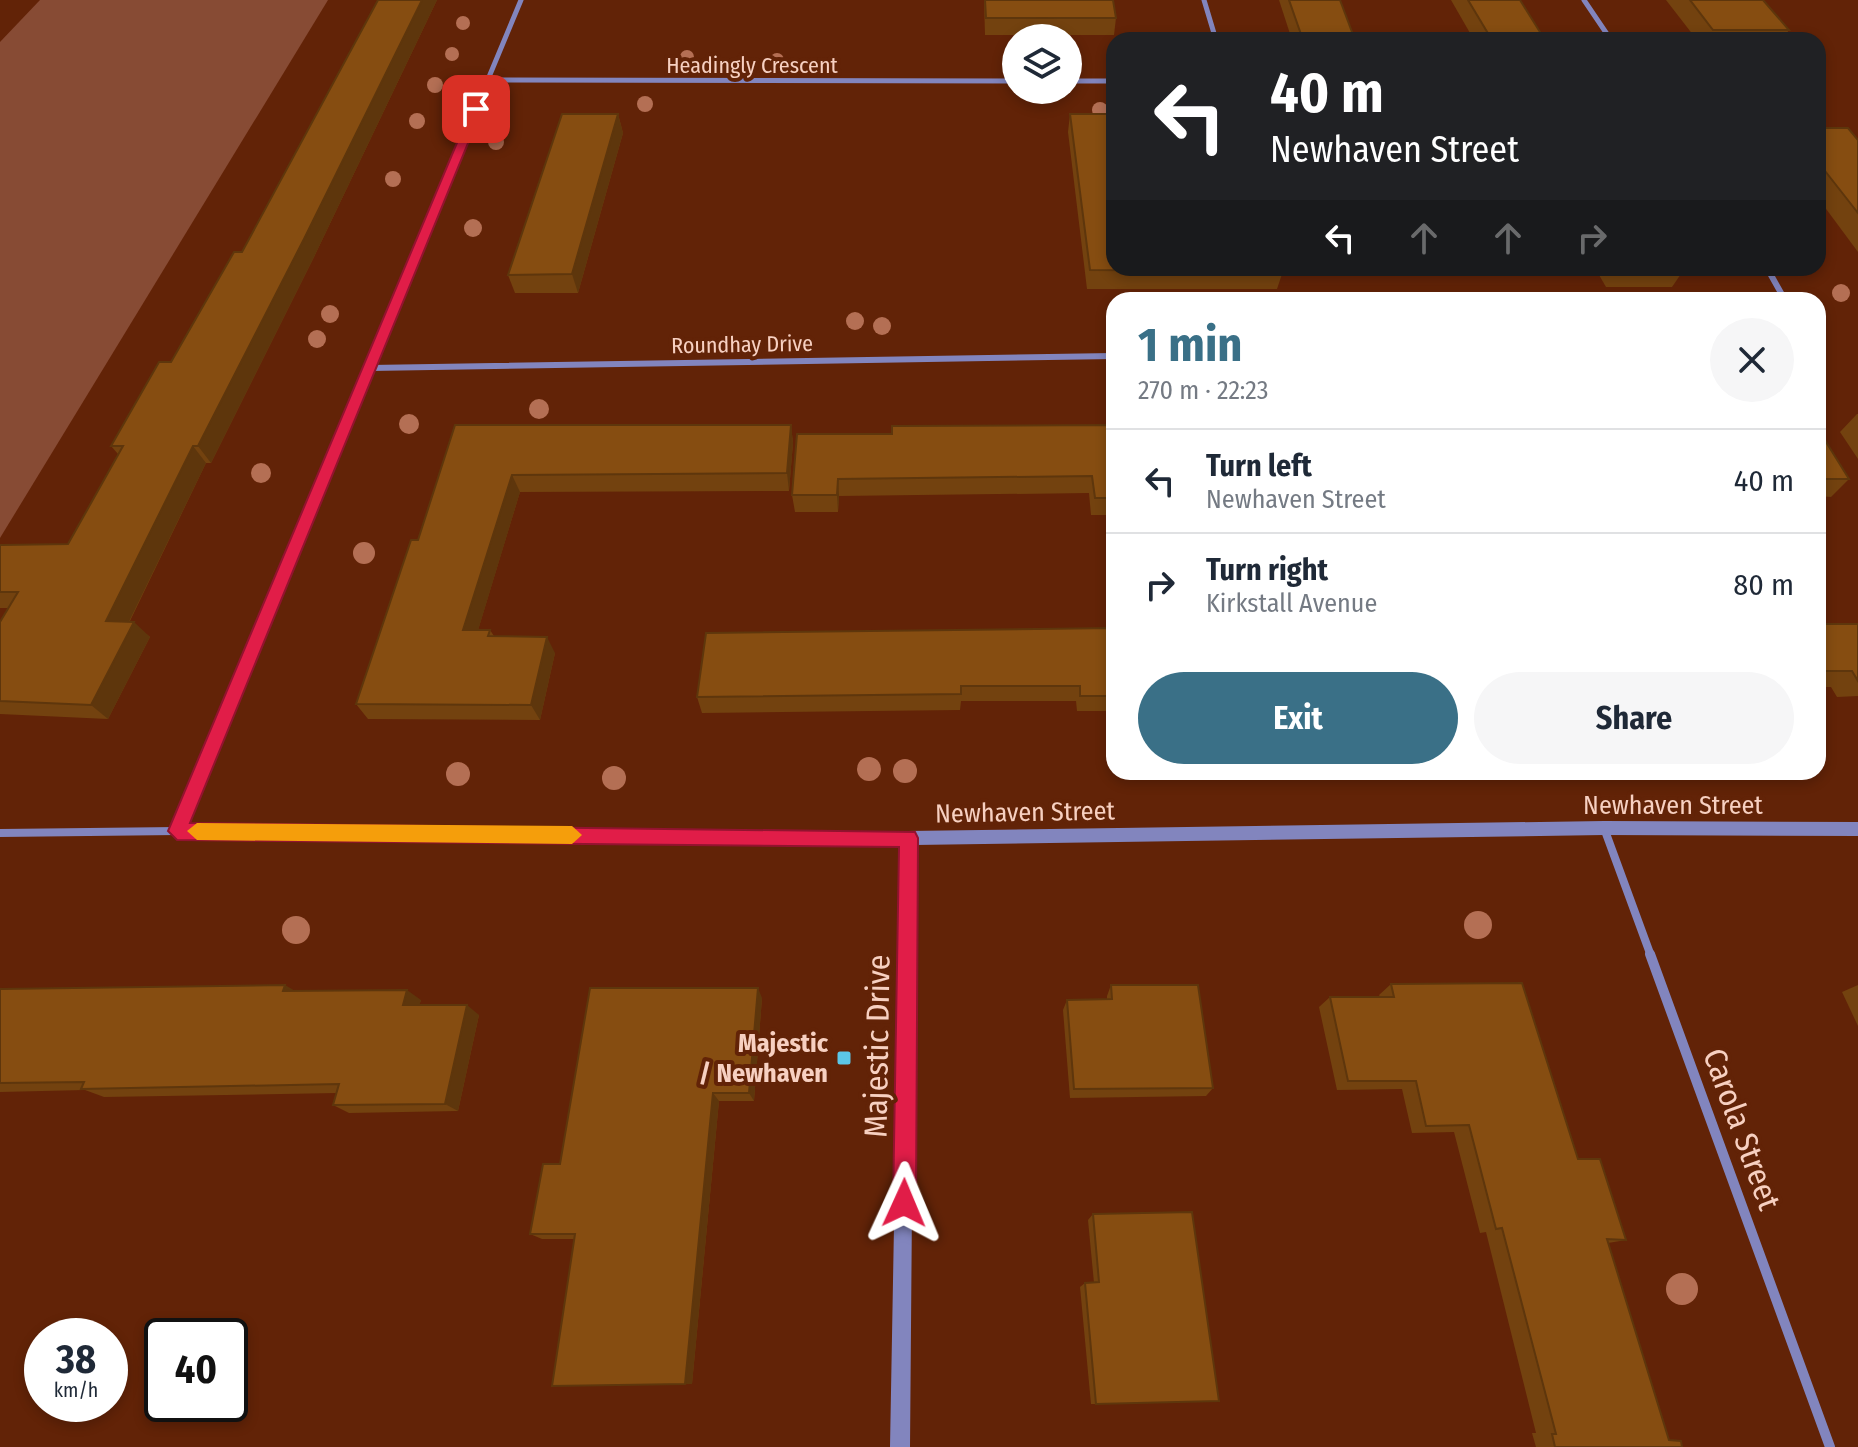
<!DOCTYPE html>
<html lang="en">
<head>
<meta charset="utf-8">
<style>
  :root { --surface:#fff; --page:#f6f6f7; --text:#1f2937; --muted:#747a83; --line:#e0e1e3; --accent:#3a7087 }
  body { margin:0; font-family:"Fira Sans Condensed",sans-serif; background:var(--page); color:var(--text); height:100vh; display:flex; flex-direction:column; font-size:30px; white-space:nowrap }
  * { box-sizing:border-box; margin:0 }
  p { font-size:26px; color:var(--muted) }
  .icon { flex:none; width:44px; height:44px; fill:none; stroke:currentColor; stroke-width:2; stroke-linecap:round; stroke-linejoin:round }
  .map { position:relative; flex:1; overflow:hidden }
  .sheet { position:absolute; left:1106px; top:292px; width:720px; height:488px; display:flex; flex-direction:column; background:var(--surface); border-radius:24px; box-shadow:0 4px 12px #0003 }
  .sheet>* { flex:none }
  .top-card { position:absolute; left:1106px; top:32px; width:720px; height:244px; border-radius:24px; box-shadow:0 4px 12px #0003; background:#202124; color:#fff; overflow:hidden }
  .tools { position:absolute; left:1002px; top:24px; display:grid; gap:16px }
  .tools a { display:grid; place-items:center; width:80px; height:80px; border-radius:50%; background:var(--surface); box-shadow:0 4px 12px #0003; font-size:40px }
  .speed { position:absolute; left:24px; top:1318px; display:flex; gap:16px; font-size:40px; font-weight:700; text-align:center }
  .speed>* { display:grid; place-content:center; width:104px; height:104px; border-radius:50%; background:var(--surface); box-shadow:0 4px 12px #0003; line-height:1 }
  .speed small { font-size:20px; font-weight:400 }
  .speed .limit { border:4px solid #111; border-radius:12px; background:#fff; color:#111 }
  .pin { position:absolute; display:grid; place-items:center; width:68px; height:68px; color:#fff; margin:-34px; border-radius:16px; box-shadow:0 4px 12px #0006 }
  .me { position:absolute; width:88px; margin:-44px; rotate:1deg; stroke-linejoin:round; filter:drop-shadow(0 0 6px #0008) }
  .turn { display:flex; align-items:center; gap:28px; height:168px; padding:0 32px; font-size:36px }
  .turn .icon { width:104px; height:104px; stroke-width:2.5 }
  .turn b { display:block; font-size:56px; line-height:68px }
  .lanes { display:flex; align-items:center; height:76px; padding:0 32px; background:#0003; justify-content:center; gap:40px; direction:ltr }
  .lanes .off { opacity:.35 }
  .round { display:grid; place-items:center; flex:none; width:84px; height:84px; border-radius:42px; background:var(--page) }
  .overview { display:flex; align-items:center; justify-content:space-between; height:136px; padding:0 32px }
  h1 { font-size:48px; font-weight:700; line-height:60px; color:var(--accent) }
  .primary-button { display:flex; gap:16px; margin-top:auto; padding:16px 32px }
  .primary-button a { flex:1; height:92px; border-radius:48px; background:var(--accent); color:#fff; font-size:32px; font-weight:700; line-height:92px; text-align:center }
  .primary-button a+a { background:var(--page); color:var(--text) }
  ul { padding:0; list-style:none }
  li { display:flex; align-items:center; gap:24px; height:104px; padding:0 32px; border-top:2px solid var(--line) }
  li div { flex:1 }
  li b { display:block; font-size:30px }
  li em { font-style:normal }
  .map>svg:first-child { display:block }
  .green { fill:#874b34 }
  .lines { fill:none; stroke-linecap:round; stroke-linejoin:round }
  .minor-far3 { stroke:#8285be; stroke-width:5 }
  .minor-far2 { stroke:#8285be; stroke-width:6 }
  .minor-far1 { stroke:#8285be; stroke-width:8 }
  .minor { stroke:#8285be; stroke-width:10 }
  .tertiary { fill:#8285be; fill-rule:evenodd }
  .tree { fill:#b46f54 }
  .wall { fill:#73420f }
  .shaded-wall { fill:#5e360c }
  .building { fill:#864d11; stroke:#5e360c; stroke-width:2 }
  .route { fill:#e11d48; stroke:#92132f; stroke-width:2 }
  .slow { fill:#f59e0b }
  .poi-dot { fill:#5cc7e8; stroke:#622307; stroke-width:3 }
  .labels { text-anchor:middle; stroke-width:8; stroke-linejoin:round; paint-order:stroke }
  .far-street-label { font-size:22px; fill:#f7d0c1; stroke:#622307 }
  .street-label { font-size:26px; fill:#f7d0c1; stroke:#622307 }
  .poi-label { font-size:26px; font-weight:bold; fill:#f7d0c1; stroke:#622307; text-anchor:end }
  .near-street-label { font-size:32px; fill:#f7d0c1; stroke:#622307 }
</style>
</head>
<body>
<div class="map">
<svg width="1858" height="1447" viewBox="0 0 1858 1447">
  <rect width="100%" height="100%" fill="#622307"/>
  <!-- green -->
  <polygon class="green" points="40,0 328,0 0,538 0,42"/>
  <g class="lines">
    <!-- minor-far3 -->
    <g class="minor-far3">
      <polyline points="1204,0 1216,40"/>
      <polyline points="1584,0 1611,40"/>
      <polyline points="488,80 1016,81"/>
      <polyline points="1068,81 1114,81"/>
      <polyline points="417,250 521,0"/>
    </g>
    <!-- minor-far2 -->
    <g class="minor-far2">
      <polyline points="1767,268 1785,300"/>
      <polyline points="370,368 1114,356"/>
      <polyline points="288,563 418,248"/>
    </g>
    <!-- minor-far1 -->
    <g class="minor-far1">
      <polyline points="1604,828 1651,956"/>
      <polyline points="177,831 289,561"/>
      <polyline points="0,833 177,831 908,838"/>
    </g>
    <!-- minor -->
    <polyline class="minor" points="1650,954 1830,1447"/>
    <!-- tertiary -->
    <polygon class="tertiary" points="1604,821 1858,822 1858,836 1604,835 915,845 910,1447 890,1447 901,838 903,833 908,831"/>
  </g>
  <!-- trees -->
  <g class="tree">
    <circle cx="463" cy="23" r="7"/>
    <circle cx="452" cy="54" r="7"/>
    <circle cx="687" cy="57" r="7"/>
    <circle cx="777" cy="60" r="7"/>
    <circle cx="435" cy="85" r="8"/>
    <circle cx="645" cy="104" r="8"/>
    <circle cx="1100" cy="110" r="8"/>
    <circle cx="417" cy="121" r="8"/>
    <circle cx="496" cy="142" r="8"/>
    <circle cx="393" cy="179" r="8"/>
    <circle cx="473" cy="228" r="9"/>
    <circle cx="1841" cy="293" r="9"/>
    <circle cx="330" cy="314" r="9"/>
    <circle cx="855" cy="321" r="9"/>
    <circle cx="882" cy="326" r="9"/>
    <circle cx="317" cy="339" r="9"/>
    <circle cx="539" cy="409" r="10"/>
    <circle cx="409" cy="424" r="10"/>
    <circle cx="261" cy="473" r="10"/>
    <circle cx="364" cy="553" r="11"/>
    <circle cx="869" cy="769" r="12"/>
    <circle cx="905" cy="771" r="12"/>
    <circle cx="458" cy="774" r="12"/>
    <circle cx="614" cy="778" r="12"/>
    <circle cx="1478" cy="925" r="14"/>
    <circle cx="296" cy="930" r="14"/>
    <circle cx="1682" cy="1289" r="16"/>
  </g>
  <!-- wall -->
  <g class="wall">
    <polygon points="378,0 437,0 314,257 211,463 206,463 130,621 150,637 108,719 0,714 0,622 9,608 0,608 0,545 68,544 118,454 111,446 171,362 242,252"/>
    <polygon points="984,0 1113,0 1116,18 1114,35 985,35"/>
    <polygon points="1279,0 1340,0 1355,40 1292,40"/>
    <polygon points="1451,0 1520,0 1545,40 1474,40"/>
    <polygon points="1666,0 1763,0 1789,30 1782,40 1697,40"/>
    <polygon points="618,114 623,133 578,293 515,293 508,275"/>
    <polygon points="1070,114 1114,268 1283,271 1277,289 1087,289 1068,132"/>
    <polygon points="1818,128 1858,140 1858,252 1818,198"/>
    <polygon points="1595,268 1685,268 1672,287 1606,287"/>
    <polygon points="1857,414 1858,414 1858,459 1840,432"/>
    <polygon points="455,425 791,425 793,443 789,491 520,492 478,630 490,630 494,636 555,653 540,720 368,719 356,704 418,540"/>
    <polygon points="1114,425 1114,515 1091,515 1089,493 839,496 838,512 795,512 792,495 892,434"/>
    <polygon points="1818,429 1849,479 1831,497 1818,496"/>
    <polygon points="1818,624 1858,624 1858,696 1837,697 1831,687 1818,687"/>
    <polygon points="1114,628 1114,711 1077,711 1076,701 961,701 960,710 702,713 697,697"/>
    <polygon points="1391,984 1578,1159 1626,1240 1608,1243 1668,1440 1682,1447 1536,1447 1532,1433 1536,1433 1486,1232 1480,1233 1454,1132 1412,1133 1402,1089 1337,1090 1319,1007 1330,997 1380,997 1379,995"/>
    <polygon points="1111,985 1213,1088 1206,1096 1070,1098 1063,1010 1067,1000 1107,999 1107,996"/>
    <polygon points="1858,985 1858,1026 1842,992"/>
    <polygon points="0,989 295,991 421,1000 419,1005 479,1015 458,1111 349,1113 333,1105 337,1093 104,1097 85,1090 0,1092"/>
    <polygon points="762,998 754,1101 719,1101 692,1384 552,1386 575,1239 542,1239 530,1234 560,1164"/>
    <polygon points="1192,1212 1096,1404 1091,1404 1080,1287 1085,1283 1094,1283 1088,1220 1093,1214"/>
  </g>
  <!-- shaded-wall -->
  <g class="shaded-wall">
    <polygon points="422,0 437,0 314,257 211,463 198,446"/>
    <polygon points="618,114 623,133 578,293 572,274"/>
    <polygon points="791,425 793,443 789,491 787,473"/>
    <polygon points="193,446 206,463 122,636 106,621"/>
    <polygon points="512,475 520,492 473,647 463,630"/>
    <polygon points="838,479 839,496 838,512 837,495"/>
    <polygon points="134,622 150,637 108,719 91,705"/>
    <polygon points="547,637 555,653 540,720 531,705"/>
    <polygon points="285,985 302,995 283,991"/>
    <polygon points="758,988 762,998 754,1101 749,1093"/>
    <polygon points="407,990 421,1000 417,1015 403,1005"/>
    <polygon points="467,1005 479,1015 458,1111 445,1104"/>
    <polygon points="713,1093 719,1101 692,1384 685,1384"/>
  </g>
  <!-- building -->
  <g class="building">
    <polygon points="378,0 422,0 304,239 198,446 193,446 106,621 134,622 91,705 0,701 0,622 18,592 0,592 0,545 68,544 123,446 111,446 159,362 171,362 234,252 242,252"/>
    <polygon points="985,0 1113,0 1116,18 986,18"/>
    <polygon points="1289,0 1340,0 1355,40 1303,40"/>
    <polygon points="1468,0 1520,0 1545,40 1492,40"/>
    <polygon points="1690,0 1763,0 1789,30 1713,30"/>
    <polygon points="562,114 618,114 572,274 508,275"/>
    <polygon points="1070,114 1114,114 1114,268 1282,268 1283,271 1090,270"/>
    <polygon points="1818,128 1848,128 1858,140 1858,213 1818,162"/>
    <polygon points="1617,268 1685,268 1617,269"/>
    <polygon points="455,425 791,425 787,473 512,475 463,630 490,630 488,636 547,637 531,705 356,704 411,540 418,540"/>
    <polygon points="1114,425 1114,498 1095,498 1092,476 838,479 837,495 792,495 797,434 892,434 892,426"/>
    <polygon points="1818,429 1849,479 1818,479"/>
    <polygon points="1818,624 1858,624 1858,681 1852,671 1818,671"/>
    <polygon points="1114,628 1114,696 1080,696 1080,686 961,686 961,694 697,697 706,633"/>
    <polygon points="1522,983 1578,1159 1600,1159 1626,1240 1607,1239 1669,1440 1681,1441 1682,1447 1555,1447 1552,1434 1556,1434 1502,1228 1496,1229 1469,1125 1426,1126 1416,1081 1348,1081 1330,997 1394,997 1391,984"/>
    <polygon points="285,985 283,991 407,990 403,1005 467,1005 445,1104 333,1105 339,1084 81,1089 84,1082 0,1083 0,989"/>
    <polygon points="1111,985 1198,985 1213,1088 1074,1089 1067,1000 1112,999"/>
    <polygon points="590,988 758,988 749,1093 713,1093 685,1384 552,1386 575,1234 530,1234 543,1164 560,1164"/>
    <polygon points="1192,1212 1219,1401 1096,1404 1085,1283 1099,1282 1093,1214"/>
  </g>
  <!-- route -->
  <polygon class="route" points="472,107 482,109 190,823 915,832 918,838 916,1203 912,1211 904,1214 896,1211 893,1203 899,847 177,840 168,831"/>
  <!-- slow -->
  <polygon class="slow" points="197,823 572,826 582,835 572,844 197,840 187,831"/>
  <!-- markers -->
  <rect class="poi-dot" x="836" y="1050" width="16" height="16" rx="4"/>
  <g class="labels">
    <!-- far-street labels -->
    <g class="far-street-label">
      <text x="752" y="73">Headingly Crescent</text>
      <text transform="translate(742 344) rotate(-1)" y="8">Roundhay Drive</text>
    </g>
    <!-- street labels -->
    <g class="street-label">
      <text x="1673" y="814">Newhaven Street</text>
      <text transform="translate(1025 812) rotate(-1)" y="9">Newhaven Street</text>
    </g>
    <!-- poi labels -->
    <g class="poi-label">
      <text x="828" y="1052">Majestic<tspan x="828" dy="30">/ Newhaven</tspan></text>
    </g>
    <!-- near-street labels -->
    <g class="near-street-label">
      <text transform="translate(877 1046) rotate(-89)" y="11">Majestic Drive</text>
      <text transform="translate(1742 1129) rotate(70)" y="11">Carola Street</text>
    </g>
  </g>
</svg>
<div class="tools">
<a><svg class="icon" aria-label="layers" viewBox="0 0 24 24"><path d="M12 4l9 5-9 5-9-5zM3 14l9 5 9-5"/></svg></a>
</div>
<div class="speed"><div>38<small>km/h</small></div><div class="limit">40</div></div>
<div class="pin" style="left:476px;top:109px;background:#d93025"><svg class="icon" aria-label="arrive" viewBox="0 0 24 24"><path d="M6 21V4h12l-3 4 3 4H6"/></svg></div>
<svg class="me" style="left:904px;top:1203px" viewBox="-20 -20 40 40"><path d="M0-17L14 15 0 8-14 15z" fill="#e11d48" stroke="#fff" stroke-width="4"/></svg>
<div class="top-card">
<div class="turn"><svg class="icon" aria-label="left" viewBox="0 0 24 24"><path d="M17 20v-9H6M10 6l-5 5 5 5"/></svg><div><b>40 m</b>Newhaven Street</div></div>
<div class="lanes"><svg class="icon" aria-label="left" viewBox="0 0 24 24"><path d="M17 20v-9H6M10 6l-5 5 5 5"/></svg><svg class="icon off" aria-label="ahead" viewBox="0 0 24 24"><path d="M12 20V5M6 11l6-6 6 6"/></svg><svg class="icon off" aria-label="ahead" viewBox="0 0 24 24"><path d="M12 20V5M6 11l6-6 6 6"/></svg><svg class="icon off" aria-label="right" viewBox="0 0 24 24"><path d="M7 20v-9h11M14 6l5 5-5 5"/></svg></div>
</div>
<section class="sheet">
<div class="overview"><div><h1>1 min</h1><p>270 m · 22:23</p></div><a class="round"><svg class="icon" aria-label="close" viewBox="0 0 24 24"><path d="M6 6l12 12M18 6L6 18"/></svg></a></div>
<ul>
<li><svg class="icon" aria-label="left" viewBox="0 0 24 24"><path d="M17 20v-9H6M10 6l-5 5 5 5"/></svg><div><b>Turn left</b><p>Newhaven Street</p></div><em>40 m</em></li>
<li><svg class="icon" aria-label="right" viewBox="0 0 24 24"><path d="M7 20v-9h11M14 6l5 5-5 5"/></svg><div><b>Turn right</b><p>Kirkstall Avenue</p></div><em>80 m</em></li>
</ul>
<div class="primary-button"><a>Exit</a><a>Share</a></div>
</section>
</div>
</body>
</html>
